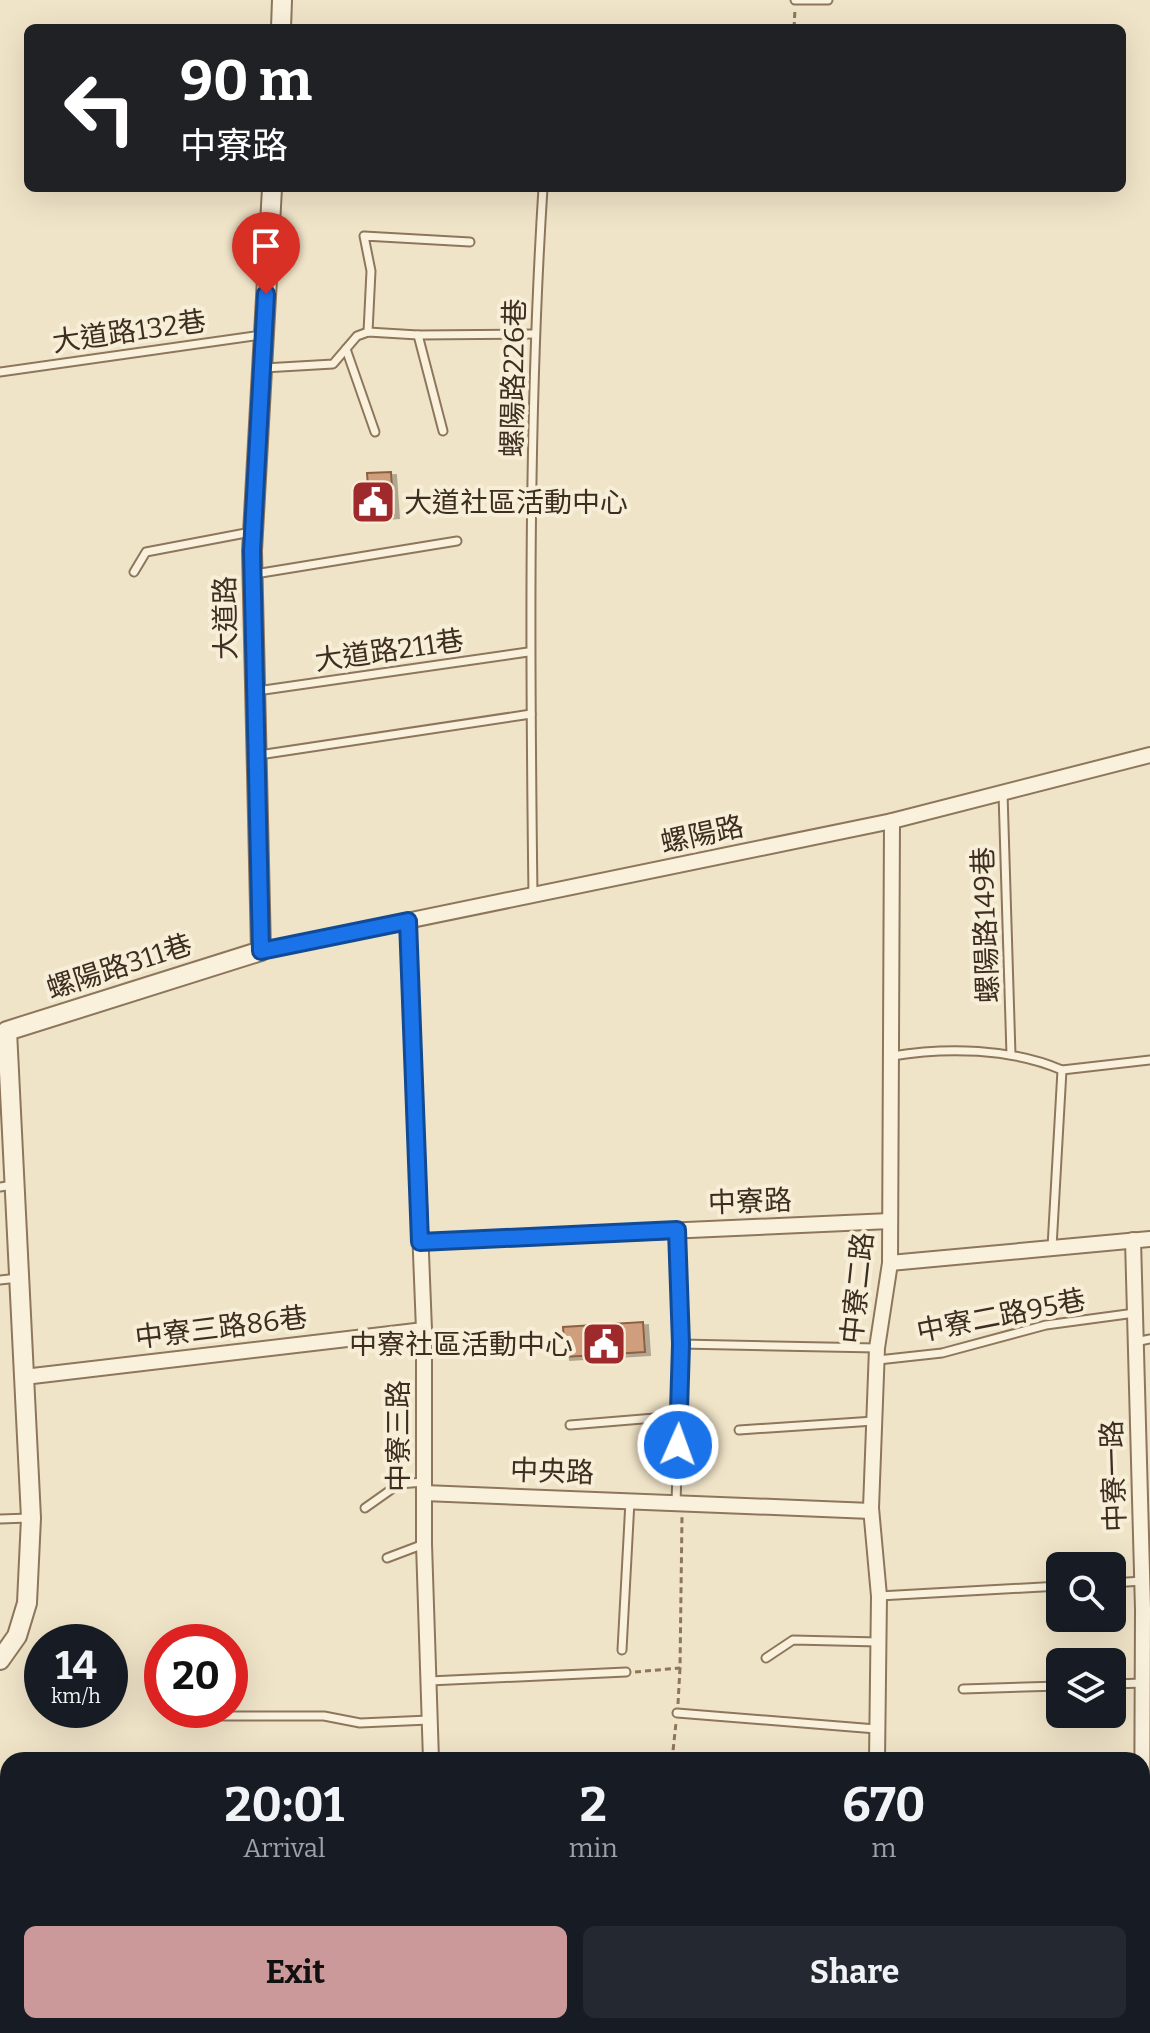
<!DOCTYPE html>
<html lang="en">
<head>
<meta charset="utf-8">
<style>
  :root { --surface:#171b24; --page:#242831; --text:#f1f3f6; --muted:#9ea1a6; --accent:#cc999b }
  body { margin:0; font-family:Bitter,"Noto Sans TC",serif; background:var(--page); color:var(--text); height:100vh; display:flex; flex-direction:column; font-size:30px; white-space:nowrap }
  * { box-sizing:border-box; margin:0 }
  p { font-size:26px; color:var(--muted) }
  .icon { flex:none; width:44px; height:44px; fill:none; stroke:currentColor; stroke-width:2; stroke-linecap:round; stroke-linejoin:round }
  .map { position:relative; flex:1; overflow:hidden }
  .sheet { position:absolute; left:0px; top:1752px; width:1150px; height:282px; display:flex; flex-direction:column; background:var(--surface); border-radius:24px 24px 0 0; box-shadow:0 8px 32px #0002 }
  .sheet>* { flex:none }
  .top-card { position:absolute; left:24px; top:24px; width:1102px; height:168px; border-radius:12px; box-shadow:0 8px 32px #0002; background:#202124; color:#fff; overflow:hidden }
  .fabs { position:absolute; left:1046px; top:1552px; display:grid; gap:16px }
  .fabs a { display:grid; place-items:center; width:80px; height:80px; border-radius:12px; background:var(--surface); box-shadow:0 8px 32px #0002; font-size:40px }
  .speed { position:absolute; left:24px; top:1624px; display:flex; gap:16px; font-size:40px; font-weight:700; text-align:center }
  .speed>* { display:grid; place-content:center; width:104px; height:104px; border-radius:50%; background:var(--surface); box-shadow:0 8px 32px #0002; line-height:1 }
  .speed small { font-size:20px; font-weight:400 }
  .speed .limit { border:12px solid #d22; background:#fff; color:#111 }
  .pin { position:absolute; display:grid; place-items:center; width:68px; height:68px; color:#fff; margin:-82px -34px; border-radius:50% 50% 50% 0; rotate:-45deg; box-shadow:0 0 8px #0007 }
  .pin .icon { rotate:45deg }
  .me { position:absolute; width:88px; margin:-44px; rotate:2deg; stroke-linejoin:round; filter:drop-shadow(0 0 6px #0008) }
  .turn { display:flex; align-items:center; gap:28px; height:168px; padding:0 24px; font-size:36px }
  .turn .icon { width:104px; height:104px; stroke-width:2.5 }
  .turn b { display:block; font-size:56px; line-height:68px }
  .eta { display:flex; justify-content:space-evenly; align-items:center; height:136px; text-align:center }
  .eta b { font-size:48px; font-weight:700; line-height:56px }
  .primary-button { display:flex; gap:16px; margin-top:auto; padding:16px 24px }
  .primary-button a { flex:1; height:92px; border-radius:12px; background:var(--accent); color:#111; font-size:32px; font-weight:700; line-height:92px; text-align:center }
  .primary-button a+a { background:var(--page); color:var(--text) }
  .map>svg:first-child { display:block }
  .building { fill:#cf9f7d; stroke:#8d5f41; stroke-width:2; filter:url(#shadow) }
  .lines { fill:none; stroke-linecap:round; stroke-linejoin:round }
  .service-casing { stroke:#8d765c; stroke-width:11 }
  .minor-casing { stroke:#8d765c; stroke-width:18 }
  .tertiary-casing { stroke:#8d765c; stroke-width:22 }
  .path { stroke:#8d765c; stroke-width:3; stroke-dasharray:6 4; stroke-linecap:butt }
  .service { stroke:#faf1dc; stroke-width:7 }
  .minor { stroke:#faf1dc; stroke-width:14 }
  .tertiary { stroke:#faf1dc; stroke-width:18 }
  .route-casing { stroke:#114b97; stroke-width:20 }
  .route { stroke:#1a73e8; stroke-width:14 }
  .labels { text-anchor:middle; stroke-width:8; stroke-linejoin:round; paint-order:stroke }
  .street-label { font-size:28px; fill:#3d2e20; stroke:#f7eed8 }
  .poi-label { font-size:28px; fill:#3d2e20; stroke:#f7eed8; text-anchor:start }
</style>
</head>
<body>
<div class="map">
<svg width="1150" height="2033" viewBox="0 0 1150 2033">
  <defs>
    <filter id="shadow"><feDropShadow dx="5" dy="3" stdDeviation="0" flood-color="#0004"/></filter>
  </defs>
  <rect width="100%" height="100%" fill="#f0e4c8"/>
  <!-- building -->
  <g class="building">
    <polygon points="391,472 394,515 355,518 353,489 368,487 367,473"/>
    <polygon points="643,1322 645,1352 565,1357 563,1327"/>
  </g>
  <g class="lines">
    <!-- service casing -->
    <g class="service-casing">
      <g id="service">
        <polyline points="795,0 828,0"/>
        <polyline points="368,332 371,271 364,236 470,242"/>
        <polyline points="418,335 443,431"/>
        <polyline points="346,349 375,432"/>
        <polyline points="264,368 333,364 357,336 368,332 418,335 534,334"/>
        <polyline points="0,372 261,335"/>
        <polyline points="134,572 146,552 251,532"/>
        <polyline points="255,574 457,541"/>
        <polyline points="257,691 528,652"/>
        <polyline points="259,755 531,714"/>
        <polyline points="1003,793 1011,1055"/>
        <path d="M533,896C530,660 528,424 543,188"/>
        <path d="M892,1056C946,1047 1011,1048 1062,1070"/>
        <polyline points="0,1187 13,1185"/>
        <polyline points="1052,1247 1062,1070 1150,1060"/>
        <polyline points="0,1280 18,1278"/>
        <polyline points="1135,1342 1150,1339"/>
        <polyline points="681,1344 877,1348"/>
        <polyline points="878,1360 942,1353 1046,1325 1135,1313"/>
        <polyline points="570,1425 679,1416"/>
        <polyline points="739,1430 874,1421"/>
        <polyline points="676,1503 681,1344 677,1230"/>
        <polyline points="365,1508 399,1484 424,1482"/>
        <polyline points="0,1519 29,1518"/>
        <polyline points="387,1558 424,1544"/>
        <polyline points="1112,1583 1142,1581"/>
        <polyline points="879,1596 1060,1586"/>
        <polyline points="622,1650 630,1501"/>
        <polyline points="766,1658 793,1640 879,1642"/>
        <polyline points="429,1681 626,1672"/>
        <polyline points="1112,1684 1144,1683"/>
        <polyline points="963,1689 1060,1686"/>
        <polyline points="677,1713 876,1729"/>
        <polyline points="207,1716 324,1716 360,1723 429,1720"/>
      </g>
    </g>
    <!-- minor casing -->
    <g class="minor-casing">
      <g id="minor">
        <polyline points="408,921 424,1330 424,1544 431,1760"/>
        <polyline points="261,951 892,821 1150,755"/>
        <polyline points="1133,1240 1143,1609 1142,1855"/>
        <polyline points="420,1242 890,1221"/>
        <polyline points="890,1263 1150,1239"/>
        <polyline points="24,1377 424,1330"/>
        <polyline points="424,1493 871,1511"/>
        <polyline points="877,1760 879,1596 871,1508 877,1348 890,1263 892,821"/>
        <polyline points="1142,1875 1150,1875"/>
        <polyline points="414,2033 414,2026"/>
        <polyline points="857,2033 858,2026"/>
      </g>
    </g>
    <!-- tertiary casing -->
    <g class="tertiary-casing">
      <g id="tertiary">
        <polyline points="281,28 282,0"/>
        <polyline points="0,1660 17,1636 27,1603 31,1518 7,1031 261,951 252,551 272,188"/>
        <polyline points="11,2026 94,2033"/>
      </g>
    </g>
    <!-- path -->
    <g class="path">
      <polyline points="794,28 795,9"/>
      <polyline points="635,1672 680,1668 682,1516"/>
      <polyline points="678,1704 680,1668"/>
      <polyline points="672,1760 676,1723"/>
    </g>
    <!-- service -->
    <use href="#service" class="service"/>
    <!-- minor -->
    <use href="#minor" class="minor"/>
    <!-- tertiary -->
    <use href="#tertiary" class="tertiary"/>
  </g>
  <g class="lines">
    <!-- route casing -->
    <g class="route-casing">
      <polyline id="route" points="266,294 252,551 261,951 408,921 420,1242 677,1230 681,1344 678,1445"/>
    </g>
    <!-- route -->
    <use href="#route" class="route"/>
  </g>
  <!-- icons -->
  <defs>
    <g id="civic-square" transform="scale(2.3)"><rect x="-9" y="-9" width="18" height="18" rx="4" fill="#9e2a2b" stroke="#f7eed8"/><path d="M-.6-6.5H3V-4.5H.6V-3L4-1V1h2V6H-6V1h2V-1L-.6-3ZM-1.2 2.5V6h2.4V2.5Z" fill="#fff"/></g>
  </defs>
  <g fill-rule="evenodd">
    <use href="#civic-square" x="373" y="502"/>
    <use href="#civic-square" x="604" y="1344"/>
  </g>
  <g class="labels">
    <!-- street labels -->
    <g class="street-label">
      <text transform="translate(129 331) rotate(-8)" y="10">大道路132巷</text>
      <text transform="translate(513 378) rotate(-89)" y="10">螺陽路226巷</text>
      <text transform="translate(225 618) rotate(-91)" y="10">大道路</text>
      <text transform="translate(389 650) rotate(-8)" y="10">大道路211巷</text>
      <text transform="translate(702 834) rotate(-12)" y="10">螺陽路</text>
      <text transform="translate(985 925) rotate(-92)" y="10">螺陽路149巷</text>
      <text transform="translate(119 966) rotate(-18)" y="10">螺陽路311巷</text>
      <text transform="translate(750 1201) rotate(-2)" y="10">中寮路</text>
      <text transform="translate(857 1288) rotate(-84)" y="10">中寮二路</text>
      <text transform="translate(1001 1315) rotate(-11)" y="10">中寮二路95巷</text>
      <text transform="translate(221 1327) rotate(-7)" y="10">中寮三路86巷</text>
      <text transform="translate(398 1436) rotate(-90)" y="10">中寮三路</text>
      <text transform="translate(552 1471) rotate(2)" y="10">中央路</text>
      <text transform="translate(1113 1476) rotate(-92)" y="10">中寮一路</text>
    </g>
    <!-- poi labels -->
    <g class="poi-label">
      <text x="404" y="512">大道社區活動中心</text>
      <text x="573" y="1354" text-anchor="end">中寮社區活動中心</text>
    </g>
  </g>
</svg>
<div class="fabs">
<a><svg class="icon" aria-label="search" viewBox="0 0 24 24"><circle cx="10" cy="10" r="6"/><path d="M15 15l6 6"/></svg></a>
<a><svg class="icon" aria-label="layers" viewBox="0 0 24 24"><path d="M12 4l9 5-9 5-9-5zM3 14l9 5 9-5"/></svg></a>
</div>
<div class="speed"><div>14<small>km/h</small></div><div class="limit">20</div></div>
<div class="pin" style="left:266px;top:294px;background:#d93025"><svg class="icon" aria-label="arrive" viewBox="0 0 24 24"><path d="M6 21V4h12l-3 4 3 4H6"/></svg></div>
<svg class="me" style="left:678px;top:1445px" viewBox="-20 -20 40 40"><circle r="17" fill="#1a73e8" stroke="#fff" stroke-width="3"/><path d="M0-11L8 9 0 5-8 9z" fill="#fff"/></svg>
<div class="top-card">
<div class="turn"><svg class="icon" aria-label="left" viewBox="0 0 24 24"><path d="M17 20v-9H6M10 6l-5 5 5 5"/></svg><div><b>90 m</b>中寮路</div></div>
</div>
<section class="sheet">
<div class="eta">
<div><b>20:01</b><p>Arrival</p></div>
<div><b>2</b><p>min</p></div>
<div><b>670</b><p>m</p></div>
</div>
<div class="primary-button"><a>Exit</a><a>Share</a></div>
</section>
</div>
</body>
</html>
